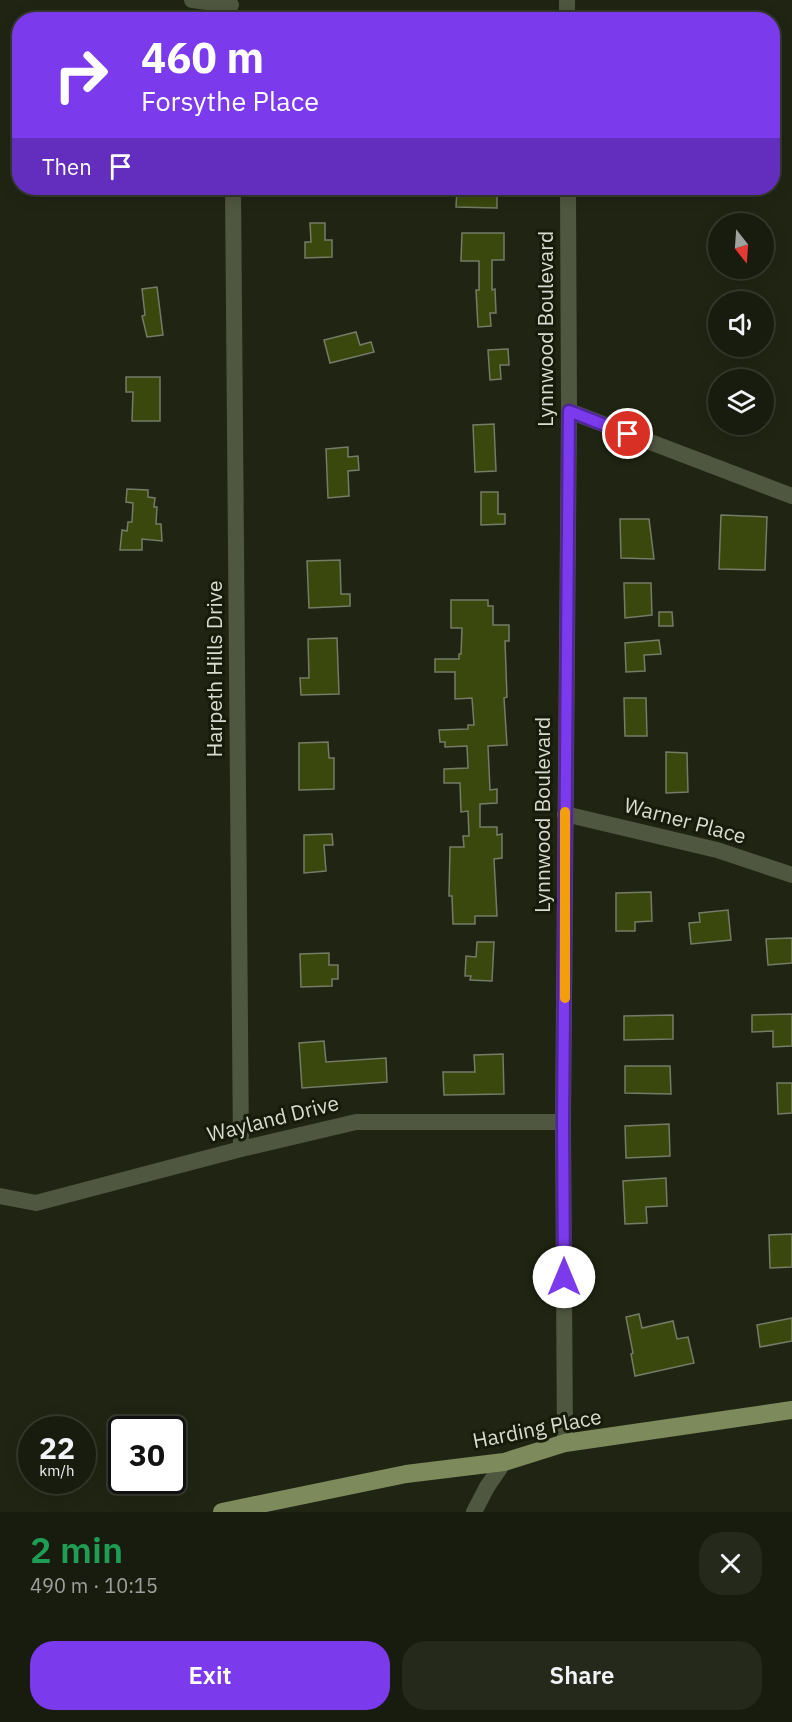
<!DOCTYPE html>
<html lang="en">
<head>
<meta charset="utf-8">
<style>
  :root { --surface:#181c0e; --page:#25291c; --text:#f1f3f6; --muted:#9fa19e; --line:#363a2e; --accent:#7c3aed }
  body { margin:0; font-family:"IBM Plex Sans",sans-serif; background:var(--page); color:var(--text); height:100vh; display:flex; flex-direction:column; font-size:22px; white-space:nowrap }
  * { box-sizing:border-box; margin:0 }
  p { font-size:20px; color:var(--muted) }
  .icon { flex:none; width:33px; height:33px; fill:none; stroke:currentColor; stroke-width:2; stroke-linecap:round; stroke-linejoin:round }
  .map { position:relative; height:1512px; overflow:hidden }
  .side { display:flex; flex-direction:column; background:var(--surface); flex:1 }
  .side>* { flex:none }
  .hud { position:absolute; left:12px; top:12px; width:768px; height:183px; border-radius:24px; box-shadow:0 3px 15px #0003,0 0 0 2px var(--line); background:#7c3aed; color:#fff; overflow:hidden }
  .needle { width:39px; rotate:163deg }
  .buttons { position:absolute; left:708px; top:213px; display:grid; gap:12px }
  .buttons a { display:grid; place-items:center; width:66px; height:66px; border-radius:50%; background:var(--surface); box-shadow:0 3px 15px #0003,0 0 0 2px var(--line); font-size:30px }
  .speed { position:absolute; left:18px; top:1416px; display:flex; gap:12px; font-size:30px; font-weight:700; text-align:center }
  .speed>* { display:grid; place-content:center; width:78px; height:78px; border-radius:50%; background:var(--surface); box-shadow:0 3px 15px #0003,0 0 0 2px var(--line); line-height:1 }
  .speed small { font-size:15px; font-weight:400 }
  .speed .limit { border:3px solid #111; border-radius:9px; background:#fff; color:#111 }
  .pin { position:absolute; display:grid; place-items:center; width:51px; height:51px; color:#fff; margin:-26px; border:3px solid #fff; border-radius:50%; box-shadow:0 2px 6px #0007 }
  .me { position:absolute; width:66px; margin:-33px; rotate:0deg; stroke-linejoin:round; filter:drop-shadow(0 0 4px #0008) }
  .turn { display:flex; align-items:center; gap:21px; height:126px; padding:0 30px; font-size:27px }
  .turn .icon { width:78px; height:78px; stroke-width:2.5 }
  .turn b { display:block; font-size:42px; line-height:51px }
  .then { display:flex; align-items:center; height:57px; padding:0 30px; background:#0003; gap:12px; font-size:22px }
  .round { display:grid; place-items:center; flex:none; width:63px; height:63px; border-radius:24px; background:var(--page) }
  .overview { display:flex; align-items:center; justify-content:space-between; height:102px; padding:0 30px }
  h1 { font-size:36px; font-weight:600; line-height:45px; color:#1e9e55 }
  .primary-button { display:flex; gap:12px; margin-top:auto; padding:12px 30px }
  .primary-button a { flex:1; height:69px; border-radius:24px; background:var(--accent); color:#fff; font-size:24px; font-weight:600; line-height:69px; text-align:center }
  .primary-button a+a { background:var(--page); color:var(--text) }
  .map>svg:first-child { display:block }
  .building { fill:#3b480d; stroke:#747b66; stroke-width:1.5 }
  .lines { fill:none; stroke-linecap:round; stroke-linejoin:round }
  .minor { stroke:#505740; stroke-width:16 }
  .major { stroke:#7d8b5c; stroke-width:18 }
  .route-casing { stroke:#51269a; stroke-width:15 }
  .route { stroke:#7c3aed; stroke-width:10 }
  .slow { stroke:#f59e0b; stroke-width:10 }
  .labels { text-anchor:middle; stroke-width:6; stroke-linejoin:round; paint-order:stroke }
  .street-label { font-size:21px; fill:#d8dcd1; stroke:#161b0a }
</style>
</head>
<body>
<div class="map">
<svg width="792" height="1512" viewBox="0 0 792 1512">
  <rect width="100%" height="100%" fill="#202513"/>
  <!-- building -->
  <g class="building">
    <polygon points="457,188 488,188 488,194 497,194 497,208 456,207"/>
    <polygon points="310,223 325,223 325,240 332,240 332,257 305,258 305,242 311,242"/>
    <polygon points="462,233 504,233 504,260 492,260 492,290 495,289 496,313 490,313 491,326 478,327 476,290 479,290 479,261 461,261"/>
    <polygon points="157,287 163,335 147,337 142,316 145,315 142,289"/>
    <polygon points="356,332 360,345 371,342 374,352 330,363 324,340"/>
    <polygon points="508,349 509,365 500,365 501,379 490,380 488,350"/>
    <polygon points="126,377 160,377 160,421 132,421 133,392 126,392"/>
    <polygon points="494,424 496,471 475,472 473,425"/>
    <polygon points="348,447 348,457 358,456 359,470 348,471 349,496 328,498 326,449"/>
    <polygon points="127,489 148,490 148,497 155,498 154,507 157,507 156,524 161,524 162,541 142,539 142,550 120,550 122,530 127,531 128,522 132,522 133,503 126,502"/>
    <polygon points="481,492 498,492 498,514 505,514 505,524 481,525"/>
    <polygon points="721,515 767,517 765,570 719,569"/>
    <polygon points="620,519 649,519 654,559 621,558"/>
    <polygon points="340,560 341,594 350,594 350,606 309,608 307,561"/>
    <polygon points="624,583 651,583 652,615 625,618"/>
    <polygon points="451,600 488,600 488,606 493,606 493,625 509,625 509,641 505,641 507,697 504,698 507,745 488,746 490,790 497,789 497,803 480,804 480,827 497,827 497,835 502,834 502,858 494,859 497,916 475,916 475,924 453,924 452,896 449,896 450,847 464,847 463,836 469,836 468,811 461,812 460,783 444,783 444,769 468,768 467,746 445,747 445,742 440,742 439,730 468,729 468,725 474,725 472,698 455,699 455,672 435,672 435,659 459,659 459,654 461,654 462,628 451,628"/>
    <polygon points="659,612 672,612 673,626 659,626"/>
    <polygon points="337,638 339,694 301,695 300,678 309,678 308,639"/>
    <polygon points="659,640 661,654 644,655 645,671 626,672 625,643"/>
    <polygon points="624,698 646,698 647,736 625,736"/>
    <polygon points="328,742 329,758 334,758 334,789 299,790 299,743"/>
    <polygon points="666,752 687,753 688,792 666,793"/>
    <polygon points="332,834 333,845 324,845 326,871 304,873 304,835"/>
    <polygon points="651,892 652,921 635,922 635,931 616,931 616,893"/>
    <polygon points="728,910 731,940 691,944 689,923 700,922 699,913"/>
    <polygon points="792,938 792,963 768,965 766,939"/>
    <polygon points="477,942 494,942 492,981 470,980 471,976 465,976 466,956 476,957"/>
    <polygon points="329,953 329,965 338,965 338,979 332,979 332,986 301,987 300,954"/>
    <polygon points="792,1014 792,1046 773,1047 773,1031 752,1032 752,1015"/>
    <polygon points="673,1015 673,1039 624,1040 624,1016"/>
    <polygon points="324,1041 326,1062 386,1058 387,1082 302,1088 299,1043"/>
    <polygon points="503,1054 504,1094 444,1095 443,1072 475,1072 474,1055"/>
    <polygon points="625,1066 670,1066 671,1094 625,1093"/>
    <polygon points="777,1083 792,1083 792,1113 778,1114"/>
    <polygon points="669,1124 670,1156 626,1158 625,1126"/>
    <polygon points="666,1178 667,1206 646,1207 647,1223 625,1224 623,1181"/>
    <polygon points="792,1234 792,1267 770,1268 769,1235"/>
    <polygon points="639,1314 642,1328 673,1321 677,1339 688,1337 694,1363 635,1376 631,1354 633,1353 626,1317"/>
    <polygon points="792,1318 792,1341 760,1347 757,1325"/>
  </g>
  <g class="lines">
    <!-- minor -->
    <g class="minor">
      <polyline points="192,0 231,5"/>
      <polyline points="567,20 567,0"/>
      <polyline points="233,188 241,1149"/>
      <polyline points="569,411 792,496"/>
      <polyline points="565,814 717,850 792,875"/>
      <polyline points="0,1196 36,1203 241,1149 356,1122 563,1122"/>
      <polyline points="565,1443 563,1122 569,411 568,188"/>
      <polyline points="474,1512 487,1487 504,1462"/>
    </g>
    <!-- major -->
    <polyline class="major" points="222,1512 406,1474 504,1462 565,1443 792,1410"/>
  </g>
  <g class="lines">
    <!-- route casing -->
    <g class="route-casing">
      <polyline id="route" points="564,1277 563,1122 569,411 628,434"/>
    </g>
    <!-- route -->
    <use href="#route" class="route"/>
    <!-- slow -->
    <polyline class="slow" points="565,998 565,812"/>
  </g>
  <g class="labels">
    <!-- street labels -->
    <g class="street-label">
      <text transform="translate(546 329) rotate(-90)" y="7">Lynnwood Boulevard</text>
      <text transform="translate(215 669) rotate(-90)" y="7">Harpeth Hills Drive</text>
      <text transform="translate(543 815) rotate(-90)" y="7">Lynnwood Boulevard</text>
      <text transform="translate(685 821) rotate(15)" y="7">Warner Place</text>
      <text transform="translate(273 1119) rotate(-14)" y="7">Wayland Drive</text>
      <text transform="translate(537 1429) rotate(-11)" y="7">Harding Place</text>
    </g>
  </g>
</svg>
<div class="buttons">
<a><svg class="needle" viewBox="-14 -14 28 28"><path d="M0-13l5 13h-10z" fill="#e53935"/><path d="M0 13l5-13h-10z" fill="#9fa19e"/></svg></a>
<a><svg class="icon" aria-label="sound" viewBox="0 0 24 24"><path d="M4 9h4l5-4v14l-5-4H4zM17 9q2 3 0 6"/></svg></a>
<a><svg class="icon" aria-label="layers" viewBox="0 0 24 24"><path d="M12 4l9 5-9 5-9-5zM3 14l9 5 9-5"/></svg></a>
</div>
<div class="speed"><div>22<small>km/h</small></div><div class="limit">30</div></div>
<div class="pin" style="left:628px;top:434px;background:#d93025"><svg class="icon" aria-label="arrive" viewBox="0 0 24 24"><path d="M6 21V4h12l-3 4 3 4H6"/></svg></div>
<svg class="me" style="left:564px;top:1277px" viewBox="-20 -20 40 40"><circle r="19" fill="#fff"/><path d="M0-13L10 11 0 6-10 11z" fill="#7c3aed"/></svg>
<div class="hud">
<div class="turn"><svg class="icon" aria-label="right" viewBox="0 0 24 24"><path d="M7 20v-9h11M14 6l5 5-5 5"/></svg><div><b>460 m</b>Forsythe Place</div></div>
<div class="then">Then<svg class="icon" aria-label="arrive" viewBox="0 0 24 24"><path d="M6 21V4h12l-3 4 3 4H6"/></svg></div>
</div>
</div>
<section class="side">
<div class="overview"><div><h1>2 min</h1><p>490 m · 10:15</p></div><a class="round"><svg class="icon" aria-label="close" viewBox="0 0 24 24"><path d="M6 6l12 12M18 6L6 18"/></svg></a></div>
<div class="primary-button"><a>Exit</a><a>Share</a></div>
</section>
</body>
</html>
